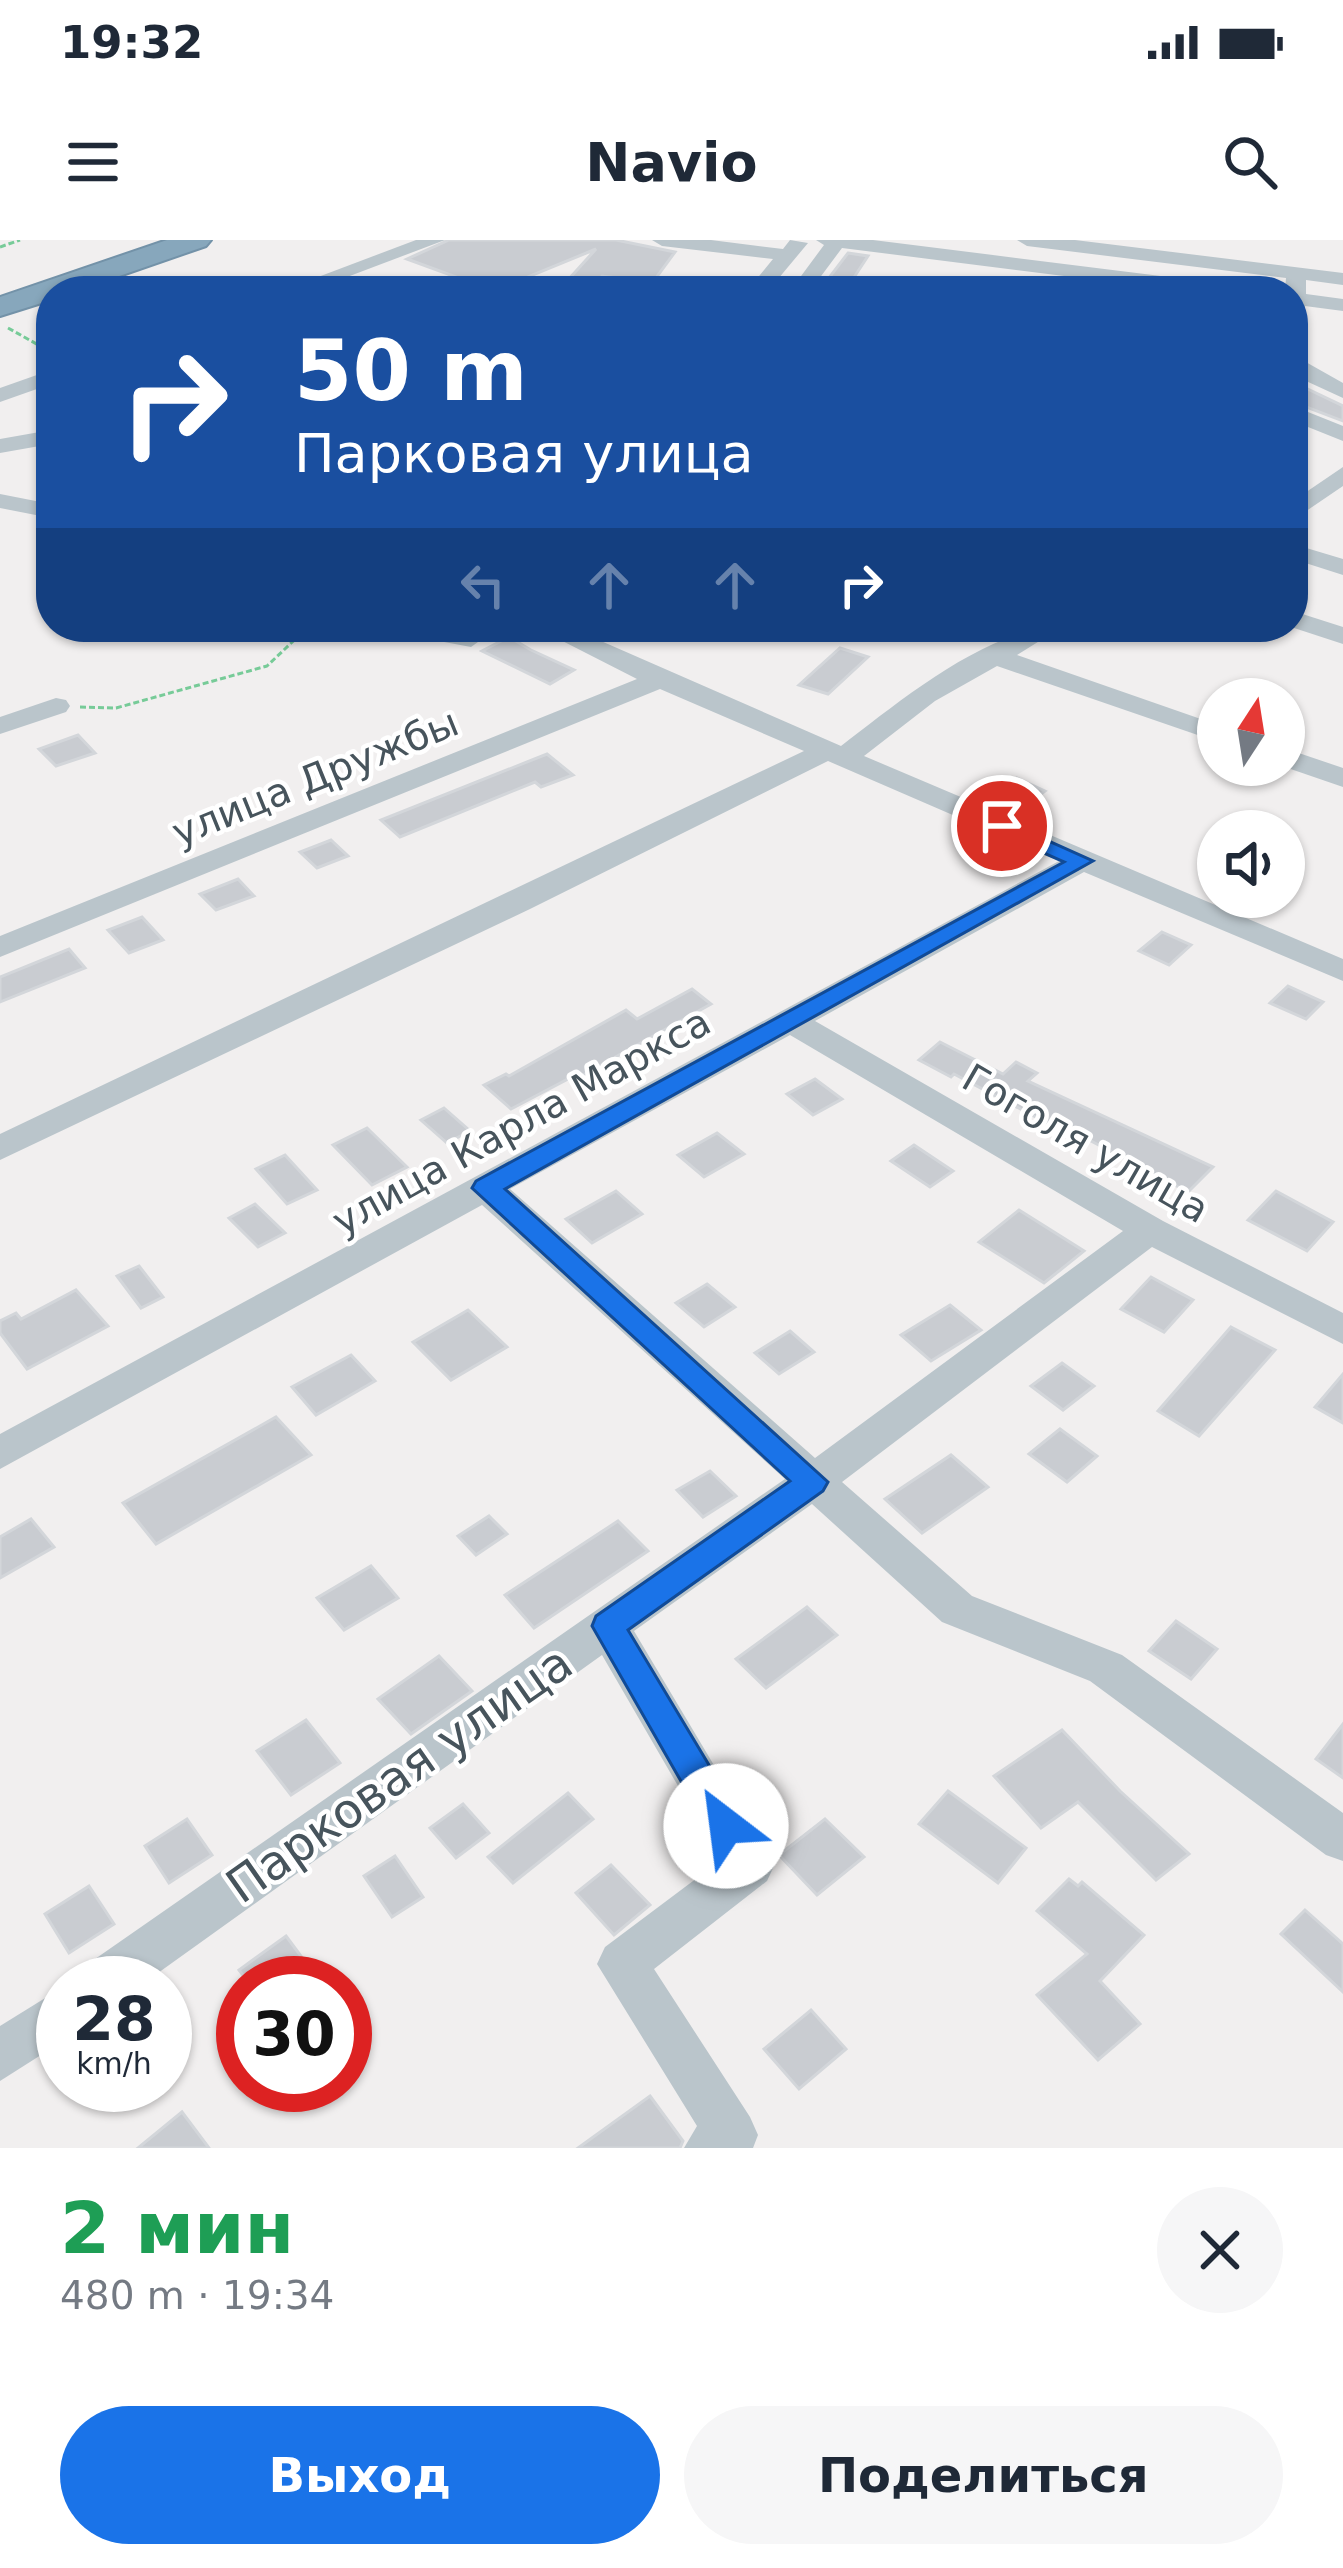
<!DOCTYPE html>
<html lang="ru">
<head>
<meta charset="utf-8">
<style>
  :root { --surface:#fff; --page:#f6f6f7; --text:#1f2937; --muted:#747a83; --accent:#1a73e8 }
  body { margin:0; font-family:"DejaVu Sans",sans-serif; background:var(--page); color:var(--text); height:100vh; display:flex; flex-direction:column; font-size:45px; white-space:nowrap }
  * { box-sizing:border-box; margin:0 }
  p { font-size:39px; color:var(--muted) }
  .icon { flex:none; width:66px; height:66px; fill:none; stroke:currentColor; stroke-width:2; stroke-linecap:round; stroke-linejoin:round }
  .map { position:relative; height:1908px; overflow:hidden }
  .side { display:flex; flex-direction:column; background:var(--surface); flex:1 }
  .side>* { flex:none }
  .guide { position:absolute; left:36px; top:36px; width:1272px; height:366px; border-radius:48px; box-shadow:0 3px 9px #0004; background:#1a4fa0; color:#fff; overflow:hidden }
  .needle { width:78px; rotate:12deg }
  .tools { position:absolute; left:1197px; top:438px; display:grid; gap:24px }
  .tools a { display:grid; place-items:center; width:108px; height:108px; border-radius:50%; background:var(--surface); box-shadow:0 3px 9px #0004; font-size:60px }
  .speed { position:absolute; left:36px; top:1716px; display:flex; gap:24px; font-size:60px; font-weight:700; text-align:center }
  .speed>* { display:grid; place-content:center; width:156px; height:156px; border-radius:50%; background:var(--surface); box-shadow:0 3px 9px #0004; line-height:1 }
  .speed small { font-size:30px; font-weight:400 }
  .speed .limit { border:18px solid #d22; background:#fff; color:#111 }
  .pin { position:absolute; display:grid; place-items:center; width:102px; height:102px; color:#fff; margin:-51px; border:6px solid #fff; border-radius:50%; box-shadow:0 3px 12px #0007 }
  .me { position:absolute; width:132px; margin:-66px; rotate:330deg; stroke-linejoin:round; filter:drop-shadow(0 0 9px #0008) }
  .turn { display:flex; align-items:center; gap:42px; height:252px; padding:0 60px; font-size:54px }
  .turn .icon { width:156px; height:156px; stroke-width:2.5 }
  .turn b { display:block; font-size:84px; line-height:102px }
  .lanes { display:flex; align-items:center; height:114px; padding:0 60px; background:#0003; justify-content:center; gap:60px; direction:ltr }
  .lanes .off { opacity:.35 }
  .round { display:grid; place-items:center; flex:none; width:126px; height:126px; border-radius:63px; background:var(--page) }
  .headline { display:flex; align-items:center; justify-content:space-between; height:204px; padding:0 60px }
  h1 { font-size:72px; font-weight:700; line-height:90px; color:#1e9e55 }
  .primary-button { display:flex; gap:24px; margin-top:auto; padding:24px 60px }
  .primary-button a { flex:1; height:138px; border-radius:72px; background:var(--accent); color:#fff; font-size:48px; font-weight:700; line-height:138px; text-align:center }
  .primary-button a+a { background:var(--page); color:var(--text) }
  .status { display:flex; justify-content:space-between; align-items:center; height:84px; padding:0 60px; background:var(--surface); direction:ltr }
  .status svg { height:33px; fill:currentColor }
  header { display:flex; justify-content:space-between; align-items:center; height:156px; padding:0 60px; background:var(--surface); font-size:54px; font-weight:700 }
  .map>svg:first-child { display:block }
  .building { fill:#c9ccd1; stroke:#d3d6da; stroke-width:3 }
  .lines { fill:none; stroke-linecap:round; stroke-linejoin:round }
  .highway-casing { stroke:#7392a8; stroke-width:4 }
  .path { stroke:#77cb98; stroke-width:3; stroke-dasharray:6 3; stroke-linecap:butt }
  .minor { fill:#bac5cb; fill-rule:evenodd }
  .highway { fill:#87a7bc; fill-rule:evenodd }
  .route { fill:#1a73e8; stroke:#114b97; stroke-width:3 }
  .labels { text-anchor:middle; stroke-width:9; stroke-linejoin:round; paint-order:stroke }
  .street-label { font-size:39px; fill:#47545c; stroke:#fff }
  .near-street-label { font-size:48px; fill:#47545c; stroke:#fff }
</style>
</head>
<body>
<div class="status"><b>19:32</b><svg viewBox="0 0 49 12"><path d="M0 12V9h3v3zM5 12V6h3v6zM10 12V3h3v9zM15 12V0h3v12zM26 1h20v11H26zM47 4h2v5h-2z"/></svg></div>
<header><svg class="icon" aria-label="menu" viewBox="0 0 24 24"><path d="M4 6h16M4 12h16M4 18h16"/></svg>Navio<svg class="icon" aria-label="search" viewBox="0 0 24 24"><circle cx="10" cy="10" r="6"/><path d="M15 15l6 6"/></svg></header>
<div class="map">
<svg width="1343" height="1908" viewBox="0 0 1343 1908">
  <rect width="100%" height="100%" fill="#f1efef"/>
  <!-- building -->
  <g class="building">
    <polygon points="449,0 616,0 675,12 653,42 602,36 589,51 558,51 596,9 494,51 407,19"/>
    <polygon points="848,13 868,16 845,51 819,51"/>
    <polygon points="1293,142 1343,166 1343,181 1293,162"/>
    <polygon points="509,397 531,410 574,430 550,444 482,411"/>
    <polygon points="840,408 868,417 828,454 799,445"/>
    <polygon points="78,495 95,513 56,526 39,509"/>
    <polygon points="547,514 573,535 541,547 535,542 400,597 381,580"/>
    <polygon points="1017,538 1045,551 1024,567 996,554"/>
    <polygon points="331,600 348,616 317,628 300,612"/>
    <polygon points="238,639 254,656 216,670 200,654"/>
    <polygon points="142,677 163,700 129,713 108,690"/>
    <polygon points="1162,692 1191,705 1169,725 1139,711"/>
    <polygon points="69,709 85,728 0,762 0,737"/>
    <polygon points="1288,746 1323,762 1306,779 1270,763"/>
    <polygon points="692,749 711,764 574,840 570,838 511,869 484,845 506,834 509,836 626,770 637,779"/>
    <polygon points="940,802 1003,834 1016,822 1037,833 1028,841 1213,927 1188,952 1070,890 1066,893 954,834 951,837 919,820"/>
    <polygon points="815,839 842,859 813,875 787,854"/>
    <polygon points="444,868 470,891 447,903 421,880"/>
    <polygon points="367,888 407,927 372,945 333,905"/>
    <polygon points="717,893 744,914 704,937 678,915"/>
    <polygon points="914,905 953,931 930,947 891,921"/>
    <polygon points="285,915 317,950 287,964 256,929"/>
    <polygon points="616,951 642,974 592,1003 566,979"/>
    <polygon points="1276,951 1333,982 1307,1011 1248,980"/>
    <polygon points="255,964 285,993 258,1007 229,978"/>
    <polygon points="1019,970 1084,1011 1044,1043 979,1002"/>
    <polygon points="139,1026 163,1057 141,1068 117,1036"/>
    <polygon points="1151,1037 1193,1060 1164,1092 1121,1069"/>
    <polygon points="707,1044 735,1067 704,1087 676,1063"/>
    <polygon points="76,1050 108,1086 27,1129 0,1093 0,1081 16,1073 21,1079"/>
    <polygon points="950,1065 981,1090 931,1121 901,1095"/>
    <polygon points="468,1070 507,1107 451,1140 413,1102"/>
    <polygon points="1231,1087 1275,1110 1199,1196 1158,1171"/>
    <polygon points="790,1091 814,1112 779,1134 755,1113"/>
    <polygon points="351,1115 375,1141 316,1175 292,1147"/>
    <polygon points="1062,1123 1094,1146 1063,1170 1031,1146"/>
    <polygon points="1343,1134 1343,1183 1315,1167"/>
    <polygon points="276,1177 311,1215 156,1304 123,1263"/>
    <polygon points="1060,1189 1097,1216 1067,1242 1029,1214"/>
    <polygon points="951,1215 988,1247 922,1293 885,1259"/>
    <polygon points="710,1231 736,1256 703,1277 677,1250"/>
    <polygon points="489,1276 507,1294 476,1315 458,1296"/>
    <polygon points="31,1279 54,1307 0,1338 0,1297"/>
    <polygon points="618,1281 648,1311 534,1388 505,1355"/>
    <polygon points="371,1326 398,1358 344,1390 317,1358"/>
    <polygon points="807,1367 837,1395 766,1448 736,1419"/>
    <polygon points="1176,1381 1217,1409 1191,1439 1149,1411"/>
    <polygon points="439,1416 472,1451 411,1494 378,1459"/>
    <polygon points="306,1480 340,1523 291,1555 257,1511"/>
    <polygon points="1343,1484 1343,1538 1316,1519"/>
    <polygon points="1062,1490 1120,1551 1189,1614 1156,1640 1078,1562 1041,1588 994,1536"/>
    <polygon points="948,1551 1026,1608 998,1643 919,1584"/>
    <polygon points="568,1553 593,1579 513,1643 488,1617"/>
    <polygon points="463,1564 489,1593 456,1618 430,1588"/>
    <polygon points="187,1579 212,1615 169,1643 145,1606"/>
    <polygon points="825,1579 864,1617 817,1655 779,1615"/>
    <polygon points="395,1616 423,1657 392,1677 364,1636"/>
    <polygon points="611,1625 650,1665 614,1695 576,1653"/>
    <polygon points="1069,1639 1078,1646 1082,1642 1144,1695 1100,1741 1140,1784 1098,1820 1037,1755 1087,1714 1037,1671"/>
    <polygon points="89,1646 114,1684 69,1713 45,1674"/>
    <polygon points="1305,1670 1343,1704 1343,1752 1281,1694"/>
    <polygon points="286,1696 321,1743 249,1743 239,1730"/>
    <polygon points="811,1770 846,1809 799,1849 764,1809"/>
    <polygon points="650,1856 683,1901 680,1908 578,1908"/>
    <polygon points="182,1872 209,1908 138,1908"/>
  </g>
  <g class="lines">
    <!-- highway casing -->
    <g class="highway-casing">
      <polygon id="highway" points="167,0 211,0 206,6 76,51 51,51 51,60 0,76 0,57"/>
    </g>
    <!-- path -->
    <g class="path">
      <polyline points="0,7 20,0"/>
      <polyline points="8,88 51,112"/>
      <polyline points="80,467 116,468 267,426 308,387"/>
    </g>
    <!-- minor -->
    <g class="minor">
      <polygon points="416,0 445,0 310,51 281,51"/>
      <polygon points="652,0 711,0 783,9 790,0 808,3 768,51 747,51 773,19 662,6"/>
      <polygon points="816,0 873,0 1233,45 1243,51 1184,51 842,8 810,51 790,51 824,5"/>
      <polygon points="1017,0 1075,0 1343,33 1343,45 1306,40 1306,54 1343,59 1343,71 1305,66 1304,121 1343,143 1343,158 1293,135 1293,51 1285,51 1286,38 1027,6"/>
      <polygon points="51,130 51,144 0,162 0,148"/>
      <polygon points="1293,166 1343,186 1343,201 1293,181"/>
      <polygon points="51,190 51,204 0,213 0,199"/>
      <polygon points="1343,227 1343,246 1293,280 1293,261"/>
      <polygon points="0,254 51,264 51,278 0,268"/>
      <polygon points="1293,304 1343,319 1343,335 1293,319"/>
      <polygon points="1293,371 1343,387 1343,404 1291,387"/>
      <polygon points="392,387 499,387 471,407 396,393"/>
      <path d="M535,387H569L841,506C899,462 988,387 1062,387L1017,415L1218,485V502L997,426L935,461L864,516L1343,719V741L1084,632L815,781L1163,981L1343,1073V1104L1152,1007L842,1242L972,1356L1122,1415L1343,1573V1621L1326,1615L1090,1441L942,1382L812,1264L634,1391L774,1626L767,1641L654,1729L750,1877L758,1895L753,1908H684L697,1886L597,1724L605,1707L721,1620L602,1415L144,1743H78L85,1726L785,1239L482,965L0,1229V1194L1059,621L828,521L530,669L0,920V894L804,511L660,449L0,717V696L637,439ZM790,795L1123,991L815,1218L510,949Z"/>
      <polygon points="56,458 66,460 70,466 66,472 0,494 0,477"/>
      <polygon points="1284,508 1343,528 1343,547 1279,525 1284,525"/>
      <polygon points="63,1747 63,1801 0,1841 0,1786"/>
    </g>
    <!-- highway -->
    <use href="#highway" class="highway"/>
  </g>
  <!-- route -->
  <polygon class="route" points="1002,580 1093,621 505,949 828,1242 823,1251 628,1390 739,1575 744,1586 739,1597 726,1602 713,1597 592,1386 596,1376 790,1241 472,948 476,941 1064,622 994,591 994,582"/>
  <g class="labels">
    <!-- street labels -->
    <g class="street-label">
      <text transform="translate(315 537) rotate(-22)" y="14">улица Дружбы</text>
      <text transform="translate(521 881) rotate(-29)" y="14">улица Карла Маркса</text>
      <text transform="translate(1086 903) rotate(30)" y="14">Гоголя улица</text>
    </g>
    <!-- near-street labels -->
    <g class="near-street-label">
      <text transform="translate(399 1534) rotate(-35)" y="17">Парковая улица</text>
    </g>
  </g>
</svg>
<div class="tools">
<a><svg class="needle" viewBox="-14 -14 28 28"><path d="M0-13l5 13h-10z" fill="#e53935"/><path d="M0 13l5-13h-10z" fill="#747a83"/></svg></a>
<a><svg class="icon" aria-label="sound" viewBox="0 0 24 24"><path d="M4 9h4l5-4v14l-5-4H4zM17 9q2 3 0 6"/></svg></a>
</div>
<div class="speed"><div>28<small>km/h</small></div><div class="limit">30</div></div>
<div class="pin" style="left:1002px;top:586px;background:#d93025"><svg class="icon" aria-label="arrive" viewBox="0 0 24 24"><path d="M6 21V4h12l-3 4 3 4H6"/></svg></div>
<svg class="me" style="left:726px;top:1586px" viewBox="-20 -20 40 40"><circle r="19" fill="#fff"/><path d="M0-13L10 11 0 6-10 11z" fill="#1a73e8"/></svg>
<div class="guide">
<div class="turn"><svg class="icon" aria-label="right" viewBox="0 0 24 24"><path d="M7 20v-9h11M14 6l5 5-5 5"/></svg><div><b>50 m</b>Парковая улица</div></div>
<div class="lanes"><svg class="icon off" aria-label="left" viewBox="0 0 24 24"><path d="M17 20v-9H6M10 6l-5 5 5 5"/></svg><svg class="icon off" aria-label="ahead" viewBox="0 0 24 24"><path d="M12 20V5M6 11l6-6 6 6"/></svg><svg class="icon off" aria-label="ahead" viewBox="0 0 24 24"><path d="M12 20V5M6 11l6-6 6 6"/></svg><svg class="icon" aria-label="right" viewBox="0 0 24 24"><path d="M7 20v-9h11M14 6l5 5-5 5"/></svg></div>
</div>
</div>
<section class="side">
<div class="headline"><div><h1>2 мин</h1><p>480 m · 19:34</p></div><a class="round"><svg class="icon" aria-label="close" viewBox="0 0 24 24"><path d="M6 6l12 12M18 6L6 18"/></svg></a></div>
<div class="primary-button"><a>Выход</a><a>Поделиться</a></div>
</section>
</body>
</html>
